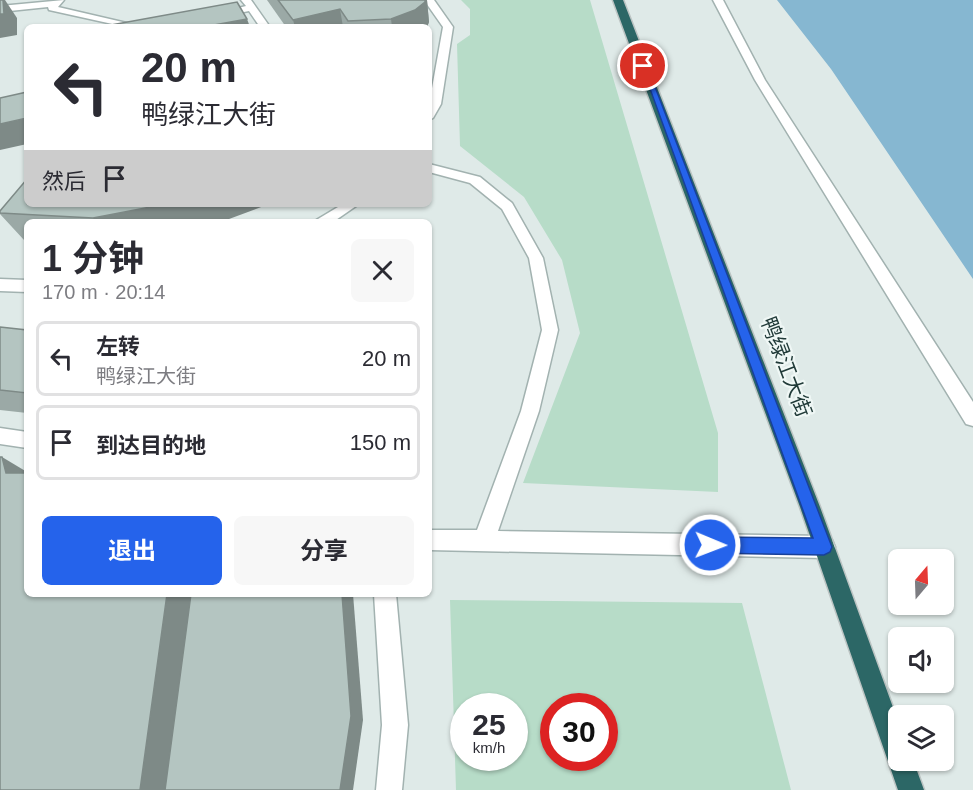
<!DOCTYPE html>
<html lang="zh">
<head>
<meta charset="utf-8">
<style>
  :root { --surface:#fff; --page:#f7f7f7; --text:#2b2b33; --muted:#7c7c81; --line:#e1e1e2; --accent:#2563eb }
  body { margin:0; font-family:Helvetica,"Noto Sans SC",sans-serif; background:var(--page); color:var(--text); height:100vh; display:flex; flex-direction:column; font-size:22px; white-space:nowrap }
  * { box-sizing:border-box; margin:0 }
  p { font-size:20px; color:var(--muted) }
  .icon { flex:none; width:33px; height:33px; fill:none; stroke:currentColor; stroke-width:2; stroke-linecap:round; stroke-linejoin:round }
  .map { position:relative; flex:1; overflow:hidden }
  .sheet { position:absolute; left:24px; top:219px; width:408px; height:378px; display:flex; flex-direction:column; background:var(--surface); border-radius:9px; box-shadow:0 2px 4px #0004 }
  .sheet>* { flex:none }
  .top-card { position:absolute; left:24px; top:24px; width:408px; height:183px; border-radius:9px; box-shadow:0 2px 4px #0004; background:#fff; color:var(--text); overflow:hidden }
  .needle { width:39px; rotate:19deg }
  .controls { position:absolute; left:888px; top:549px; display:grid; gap:12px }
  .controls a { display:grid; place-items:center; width:66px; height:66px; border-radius:9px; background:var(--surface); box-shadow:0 2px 4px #0004; font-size:30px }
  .speed { position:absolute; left:450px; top:693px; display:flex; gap:12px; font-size:30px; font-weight:700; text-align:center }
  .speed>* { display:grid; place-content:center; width:78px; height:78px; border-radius:50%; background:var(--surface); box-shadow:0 2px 4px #0004; line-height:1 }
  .speed small { font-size:15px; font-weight:400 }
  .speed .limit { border:9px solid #d22; background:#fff; color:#111 }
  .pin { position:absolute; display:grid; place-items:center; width:51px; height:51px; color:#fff; margin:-26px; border:3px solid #fff; border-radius:50%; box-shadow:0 2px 6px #0007 }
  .me { position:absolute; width:66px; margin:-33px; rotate:91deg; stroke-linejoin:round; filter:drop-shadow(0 0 4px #0008) }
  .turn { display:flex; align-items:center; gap:21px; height:126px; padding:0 18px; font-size:27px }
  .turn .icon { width:78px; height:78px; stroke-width:2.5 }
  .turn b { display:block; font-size:42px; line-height:51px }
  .then { display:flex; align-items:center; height:57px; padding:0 18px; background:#0003; gap:12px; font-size:22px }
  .round { display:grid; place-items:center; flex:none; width:63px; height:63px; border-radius:9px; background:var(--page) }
  .head { display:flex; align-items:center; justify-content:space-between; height:102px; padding:0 18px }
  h1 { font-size:36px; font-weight:700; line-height:45px }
  .action { display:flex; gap:12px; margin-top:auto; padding:12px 18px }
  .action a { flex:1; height:69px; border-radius:9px; background:var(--accent); color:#fff; font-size:24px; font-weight:700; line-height:69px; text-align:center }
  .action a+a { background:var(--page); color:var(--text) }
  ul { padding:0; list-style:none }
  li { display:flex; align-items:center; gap:18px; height:75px; margin:0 12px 9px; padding:0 6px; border:3px solid var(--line); border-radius:9px }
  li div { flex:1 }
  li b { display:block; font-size:22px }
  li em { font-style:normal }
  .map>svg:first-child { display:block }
  .green { fill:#b7dcc8; fill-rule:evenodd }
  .water { fill:#86b7d1 }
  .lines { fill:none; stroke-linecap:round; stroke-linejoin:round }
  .minor-casing { stroke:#a2b2b0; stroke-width:3 }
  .highway-casing { stroke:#bcc4c3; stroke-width:3 }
  .minor { fill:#fff; fill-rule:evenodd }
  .highway { fill:#2c6766; fill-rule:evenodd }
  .wall { fill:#9ba9a6 }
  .shaded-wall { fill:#7e8a87 }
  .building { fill:#b4c5c1; stroke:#7e8a87; stroke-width:1.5 }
  .route { fill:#2563eb; stroke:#184099; stroke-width:1.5 }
  .labels { text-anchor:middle; stroke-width:4.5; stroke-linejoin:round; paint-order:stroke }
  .street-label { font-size:21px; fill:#203a38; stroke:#eff7f5 }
</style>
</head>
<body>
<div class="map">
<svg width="973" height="790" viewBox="0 0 973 790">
  <rect width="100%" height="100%" fill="#dfeae8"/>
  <!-- green -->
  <g class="green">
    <polygon points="461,0 590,0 718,433 718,492 523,483 580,333 562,260 524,197 460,146 457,44 470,35 470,9"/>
    <path d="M450,600L742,603L791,790H456ZM464,706H514V758H464ZM554,706H604V758H554Z"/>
  </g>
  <!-- water -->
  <polygon class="water" points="777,0 973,0 973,279 831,69"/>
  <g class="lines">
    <!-- minor casing -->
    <g class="minor-casing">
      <g id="minor">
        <polygon points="64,0 58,7 144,27 126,27 49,10 48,7 0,12 0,6"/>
        <polygon points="241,0 251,0 270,27 260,27 249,11 219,17 214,14 246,6"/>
        <polygon points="424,0 434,0 453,27 441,104 433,118 429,120 429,105 443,27"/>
        <polygon points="713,0 723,0 765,80 973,402 973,426 966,424 755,80"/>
        <polygon points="429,164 480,177 512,203 543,258 558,330 539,411 498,531 824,536 832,540 835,547 832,554 824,558 429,550 429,530 477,530 521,411 542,330 529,258 502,209 470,183 429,172"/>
        <polygon points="343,204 359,204 333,222 313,222"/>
        <polygon points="0,279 27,280 27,292 0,291"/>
        <polygon points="0,428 27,432 27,448 0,444"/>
        <polygon points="374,594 396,594 408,725 402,790 376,790 382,725"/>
      </g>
    </g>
    <!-- highway casing -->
    <g class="highway-casing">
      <polygon id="highway" points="613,0 623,0 820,507 898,721 898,760 913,760 924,790 898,790 800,507"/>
    </g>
    <!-- minor -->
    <use href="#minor" class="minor"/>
    <!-- highway -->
    <use href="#highway" class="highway"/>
  </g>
  <!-- wall -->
  <g class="wall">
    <polygon points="267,0 427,0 429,22 427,27 286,27"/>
    <polygon points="0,211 221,222 27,222 27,241 24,240 0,214"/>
    <polygon points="0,327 27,330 27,413 0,410"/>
  </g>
  <!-- shaded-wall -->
  <g class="shaded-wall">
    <polygon points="3,0 5,0 17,18 17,35 0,38 0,14"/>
    <polygon points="425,0 427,0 429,22 427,27 392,27 391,19"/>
    <polygon points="340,9 343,27 295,27 293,20"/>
    <polygon points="247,19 250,27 203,27"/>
    <polygon points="27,118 27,144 0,150 0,124"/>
    <polygon points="166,204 269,204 221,222 96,222 93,218"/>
    <polygon points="2,457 27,472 27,486 6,473"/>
    <polygon points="167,594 194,594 172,790 140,790"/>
    <polygon points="342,594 353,594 363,720 353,790 340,790"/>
  </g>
  <!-- building -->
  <g class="building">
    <polygon points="0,0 3,0 4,14 0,14"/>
    <polygon points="278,0 425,0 425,2 415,10 391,19 348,21 340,9 293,20"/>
    <polygon points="237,2 247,19 203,27 100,27"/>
    <polygon points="27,92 27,118 0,124 0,98"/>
    <polygon points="27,179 27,204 166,204 93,218 0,213 0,211"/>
    <polygon points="0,327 27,330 27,393 0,390"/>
    <polygon points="0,457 2,457 6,473 27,473 27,594 167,594 140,790 0,790"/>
    <polygon points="191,594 342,594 351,716 340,790 165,790"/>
  </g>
  <!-- route -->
  <polygon class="route" points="641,64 647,66 832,547 830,552 824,555 710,553 705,551 702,545 705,539 710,537 813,538"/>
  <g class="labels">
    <!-- street labels -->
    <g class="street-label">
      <text transform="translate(786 367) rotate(69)" y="7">鸭绿江大街</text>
    </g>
  </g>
</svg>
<div class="controls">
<a><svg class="needle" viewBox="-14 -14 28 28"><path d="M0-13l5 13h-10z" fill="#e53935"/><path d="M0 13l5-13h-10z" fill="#7c7c81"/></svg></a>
<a><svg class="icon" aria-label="sound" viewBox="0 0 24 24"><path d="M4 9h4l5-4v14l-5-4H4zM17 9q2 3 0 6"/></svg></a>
<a><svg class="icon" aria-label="layers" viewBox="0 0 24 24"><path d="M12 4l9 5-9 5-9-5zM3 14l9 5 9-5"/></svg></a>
</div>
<div class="speed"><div>25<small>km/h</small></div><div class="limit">30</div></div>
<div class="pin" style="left:643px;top:66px;background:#d93025"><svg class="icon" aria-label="arrive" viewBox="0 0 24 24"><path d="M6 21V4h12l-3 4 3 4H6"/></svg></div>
<svg class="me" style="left:710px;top:545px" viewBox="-20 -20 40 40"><circle r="17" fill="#2563eb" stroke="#fff" stroke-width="3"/><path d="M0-11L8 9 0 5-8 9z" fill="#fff"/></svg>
<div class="top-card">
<div class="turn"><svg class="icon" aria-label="left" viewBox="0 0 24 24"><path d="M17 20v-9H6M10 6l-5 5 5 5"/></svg><div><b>20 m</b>鸭绿江大街</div></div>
<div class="then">然后<svg class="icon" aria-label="arrive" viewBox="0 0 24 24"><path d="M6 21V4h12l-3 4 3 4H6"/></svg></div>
</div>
<section class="sheet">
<div class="head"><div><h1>1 分钟</h1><p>170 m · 20:14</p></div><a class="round"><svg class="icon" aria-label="close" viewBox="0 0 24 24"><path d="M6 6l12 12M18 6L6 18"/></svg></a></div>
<ul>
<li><svg class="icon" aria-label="left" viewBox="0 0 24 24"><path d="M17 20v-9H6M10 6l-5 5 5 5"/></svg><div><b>左转</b><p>鸭绿江大街</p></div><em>20 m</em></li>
<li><svg class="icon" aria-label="arrive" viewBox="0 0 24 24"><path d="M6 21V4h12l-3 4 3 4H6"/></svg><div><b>到达目的地</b></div><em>150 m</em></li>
</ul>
<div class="action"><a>退出</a><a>分享</a></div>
</section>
</div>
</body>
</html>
